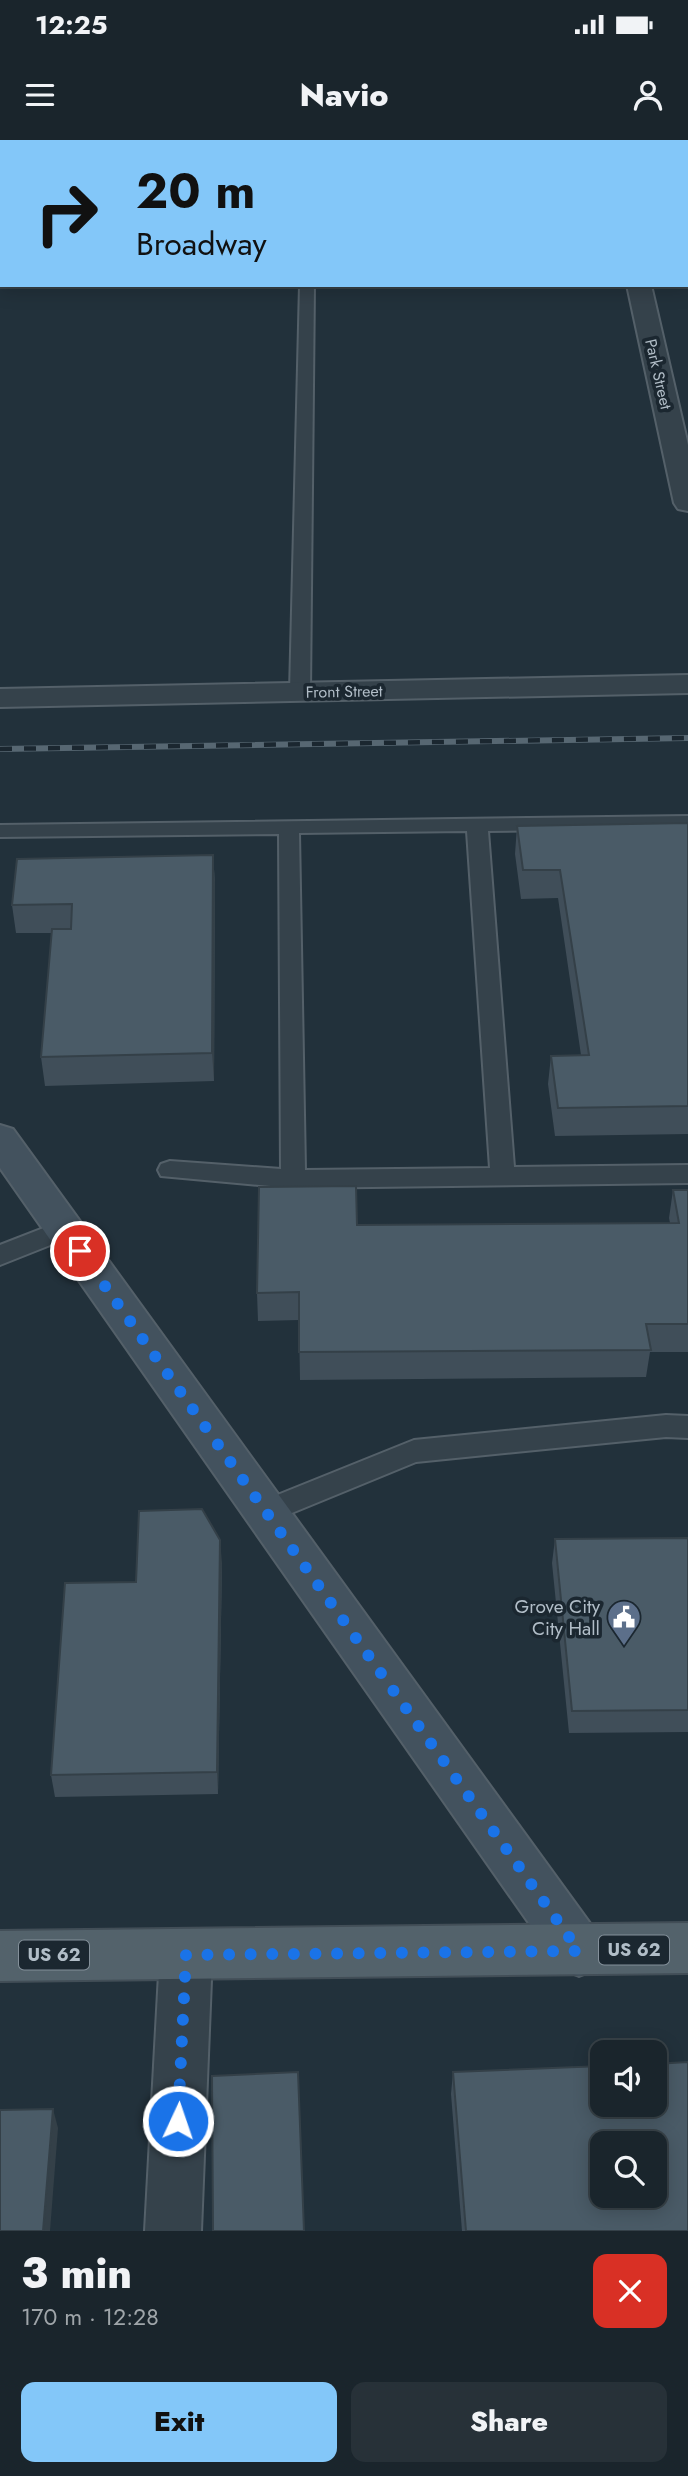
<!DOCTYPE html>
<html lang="en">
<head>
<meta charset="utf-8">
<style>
  :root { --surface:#1a252c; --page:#273138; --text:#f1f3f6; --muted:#9fa5a9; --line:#384248; --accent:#83c7f9 }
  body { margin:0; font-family:Jost,sans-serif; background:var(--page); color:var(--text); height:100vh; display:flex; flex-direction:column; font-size:26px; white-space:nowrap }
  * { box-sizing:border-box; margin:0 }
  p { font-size:23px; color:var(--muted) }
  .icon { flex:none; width:38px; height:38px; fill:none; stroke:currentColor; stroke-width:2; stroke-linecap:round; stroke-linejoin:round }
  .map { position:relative; height:2091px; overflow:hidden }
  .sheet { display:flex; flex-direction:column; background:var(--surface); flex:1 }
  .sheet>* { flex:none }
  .banner { position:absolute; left:0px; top:0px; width:690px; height:147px; box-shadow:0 4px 18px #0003,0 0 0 2px var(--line); background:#83c7f9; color:#111; overflow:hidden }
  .buttons { position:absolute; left:590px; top:1900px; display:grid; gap:14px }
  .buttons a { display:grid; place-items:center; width:77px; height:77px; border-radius:14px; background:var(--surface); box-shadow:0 4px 18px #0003,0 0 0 2px var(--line); font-size:35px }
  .pin { position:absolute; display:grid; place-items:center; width:60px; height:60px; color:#fff; margin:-30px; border:4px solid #fff; border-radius:50%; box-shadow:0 2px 7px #0007 }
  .me { position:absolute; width:77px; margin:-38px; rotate:3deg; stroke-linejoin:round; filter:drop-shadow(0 0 5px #0008) }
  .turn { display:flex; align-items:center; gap:24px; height:147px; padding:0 21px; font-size:32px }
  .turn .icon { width:91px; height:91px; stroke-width:2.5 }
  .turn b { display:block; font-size:49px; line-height:60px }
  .round { display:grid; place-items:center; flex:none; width:74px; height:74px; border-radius:14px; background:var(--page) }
  .head { display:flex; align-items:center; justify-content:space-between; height:119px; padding:0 21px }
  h1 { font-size:42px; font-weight:800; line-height:52px }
  .primary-button { display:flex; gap:14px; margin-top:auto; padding:14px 21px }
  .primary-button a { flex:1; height:80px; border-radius:14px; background:var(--accent); color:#111; font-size:28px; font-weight:800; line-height:80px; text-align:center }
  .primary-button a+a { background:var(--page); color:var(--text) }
  .status { display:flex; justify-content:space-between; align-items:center; height:49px; padding:0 35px; background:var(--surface); direction:ltr }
  .status svg { height:19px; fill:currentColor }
  header { display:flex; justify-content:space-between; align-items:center; height:91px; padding:0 21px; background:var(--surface); font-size:32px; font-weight:800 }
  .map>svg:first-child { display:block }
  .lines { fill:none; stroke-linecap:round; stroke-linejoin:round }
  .lane-casing { stroke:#546069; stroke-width:4 }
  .street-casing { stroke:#546069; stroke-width:4 }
  .secondary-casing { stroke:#546069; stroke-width:4 }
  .primary-casing { stroke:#424e57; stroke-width:4 }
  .lane { fill:#35424b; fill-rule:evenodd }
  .street { fill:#35424b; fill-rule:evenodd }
  .secondary { fill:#43525e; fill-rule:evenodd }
  .primary { fill:#53626b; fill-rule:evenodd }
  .rail-casing { stroke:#576772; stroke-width:6 }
  .rail { stroke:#1b2730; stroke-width:4.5; stroke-dasharray:12; stroke-linecap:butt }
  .wall { fill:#404e59 }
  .shaded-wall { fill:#344048 }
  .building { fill:#4a5b67; stroke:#344048; stroke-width:2; fill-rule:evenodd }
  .route { stroke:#1a73e8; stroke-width:12; stroke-dasharray:0 21.6 }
  .labels { text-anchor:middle; stroke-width:7; stroke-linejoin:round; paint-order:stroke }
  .far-street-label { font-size:16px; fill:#b1bdc7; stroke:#1b2730 }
  .shield { fill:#1b2730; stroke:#84909a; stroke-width:2 }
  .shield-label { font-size:18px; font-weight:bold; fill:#b1bdc7 }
  .poi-label { font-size:19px; fill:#b1bdc7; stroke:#1b2730; text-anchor:end }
</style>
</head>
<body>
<div class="status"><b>12:25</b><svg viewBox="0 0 49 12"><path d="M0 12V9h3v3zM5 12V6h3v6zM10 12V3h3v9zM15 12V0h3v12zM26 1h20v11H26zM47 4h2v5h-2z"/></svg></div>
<header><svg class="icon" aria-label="menu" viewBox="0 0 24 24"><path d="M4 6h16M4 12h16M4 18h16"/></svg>Navio<svg class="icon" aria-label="person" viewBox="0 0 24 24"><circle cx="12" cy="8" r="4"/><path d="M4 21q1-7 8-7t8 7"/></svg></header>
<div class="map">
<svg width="688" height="2091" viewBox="0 0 688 2091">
  <rect width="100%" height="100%" fill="#22313b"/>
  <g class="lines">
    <!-- lane casing -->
    <g class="lane-casing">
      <g id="lane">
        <rect x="302" y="0" width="14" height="2"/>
        <polygon points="300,145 314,145 310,552 300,558 290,552"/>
        <path d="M688,676V688L488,691L514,1027L688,1025V1043L293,1048L161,1036L158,1030L161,1024L170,1021L281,1029L279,694L0,697V685ZM467,691L490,1028L305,1030L299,693Z"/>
        <polygon points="64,1080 73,1082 76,1089 73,1096 0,1125 0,1105"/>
        <polygon points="666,1275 688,1276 688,1298 666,1297 416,1322 265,1384 255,1380 251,1372 255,1364 414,1300"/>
      </g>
    </g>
    <!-- street casing -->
    <g class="street-casing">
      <g id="street">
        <rect x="4" y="0" width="20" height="2"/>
        <rect x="597" y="0" width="20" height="2"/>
        <polygon points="0,42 2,42 0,62"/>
        <rect x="0" y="114" width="2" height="14"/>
        <polygon points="627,145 651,145 688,305 688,371 678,369 674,363"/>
        <polygon points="688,535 688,553 0,567 0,549"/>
        <polygon points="186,1790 204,1797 212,1815 201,2091 145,2091 160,1815 168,1797"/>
      </g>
    </g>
    <!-- secondary casing -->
    <g class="secondary-casing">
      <polygon id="secondary" points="0,985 13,989 597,1793 605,1811 597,1829 579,1836 561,1829 0,1028"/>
    </g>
    <!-- primary casing -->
    <g class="primary-casing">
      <polygon id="primary" points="688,1783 688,1833 0,1841 0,1791"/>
    </g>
    <!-- lane -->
    <use href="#lane" class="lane"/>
    <!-- street -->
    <use href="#street" class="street"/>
    <!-- secondary -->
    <use href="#secondary" class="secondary"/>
    <!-- primary -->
    <use href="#primary" class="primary"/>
    <!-- rail casing -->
    <g class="rail-casing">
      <polyline id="rail" points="0,609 688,598"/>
    </g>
    <!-- rail -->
    <use href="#rail" class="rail"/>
  </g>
  <!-- wall -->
  <g class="wall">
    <polygon points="688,683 688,994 555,996 548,944 551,916 581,915 558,758 521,759 515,714 517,686"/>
    <polygon points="213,715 215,743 214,941 45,946 41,917 52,793 16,793 12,765"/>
    <polygon points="673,1050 688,1050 688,1212 650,1212 646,1237 300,1240 299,1180 258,1181 257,1153 357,1085 670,1083 669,1078"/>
    <polygon points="688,1398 688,1592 569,1593 552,1423 555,1399"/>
    <polygon points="222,1423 218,1654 55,1657 51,1635 136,1442"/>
    <polygon points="453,1932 688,2091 462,2091 451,1954"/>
  </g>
  <!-- shaded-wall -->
  <g class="shaded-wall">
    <polygon points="213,715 215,743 214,941 212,913"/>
    <polygon points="220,1400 222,1423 218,1654 217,1632"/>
    <polygon points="53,1969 58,1988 50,2091 43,2091"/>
  </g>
  <!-- building -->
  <g class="building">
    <polygon points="688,683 688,966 558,968 551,916 589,915 560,730 523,730 517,686"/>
    <polygon points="213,715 212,913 41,917 52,789 71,789 72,764 12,765 17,719"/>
    <polygon points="356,1046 357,1085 679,1083 673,1050 688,1050 688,1184 646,1184 651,1210 299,1212 299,1152 257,1153 259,1047"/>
    <polygon points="202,1369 220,1400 217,1632 51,1635 65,1443 136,1442 139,1371"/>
    <polygon points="688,1398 688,1570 572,1571 555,1399"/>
    <path d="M688,1922V2091H466L453,1932L602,1926V1965H654V1924ZM602,2004H654V2056H602Z"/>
    <polygon points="298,1932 304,2091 213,2091 212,1936"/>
    <polygon points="53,1969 43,2091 0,2091 0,1970"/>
  </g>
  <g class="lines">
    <!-- route -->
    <polyline class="route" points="80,1111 579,1811 186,1815 178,1981"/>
  </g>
  <!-- icons -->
  <defs>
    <g id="civic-pin" transform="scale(1.75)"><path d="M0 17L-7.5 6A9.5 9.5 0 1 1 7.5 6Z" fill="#5c6f8a" stroke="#1b2730"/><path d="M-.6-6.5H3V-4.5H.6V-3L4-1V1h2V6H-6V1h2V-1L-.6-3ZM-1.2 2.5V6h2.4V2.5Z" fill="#fff"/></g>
  </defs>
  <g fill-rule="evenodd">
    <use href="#civic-pin" x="624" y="1477"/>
  </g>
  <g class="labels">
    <!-- far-street labels -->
    <g class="far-street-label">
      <text transform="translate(659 234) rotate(77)" y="6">Park Street</text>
      <text transform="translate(344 551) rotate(-1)" y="6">Front Street</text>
    </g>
    <!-- shield labels -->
    <g class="shield">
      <rect x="599" y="1795.5" width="70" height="29" rx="5"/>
      <rect x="19" y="1800.5" width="70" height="29" rx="5"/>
    </g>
    <g class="shield-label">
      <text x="634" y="1816">US 62</text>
      <text x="54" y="1821">US 62</text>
    </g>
    <!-- poi labels -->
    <g class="poi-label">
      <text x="600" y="1473">Grove City<tspan x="600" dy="22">City Hall</tspan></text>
    </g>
  </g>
</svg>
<div class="buttons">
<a><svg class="icon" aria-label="sound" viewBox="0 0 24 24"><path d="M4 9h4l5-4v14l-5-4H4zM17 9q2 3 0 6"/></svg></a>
<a><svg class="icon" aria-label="search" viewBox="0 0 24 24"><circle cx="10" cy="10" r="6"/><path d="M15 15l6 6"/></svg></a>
</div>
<div class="pin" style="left:80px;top:1111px;background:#d93025"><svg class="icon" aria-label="arrive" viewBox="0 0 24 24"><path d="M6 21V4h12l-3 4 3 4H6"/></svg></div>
<svg class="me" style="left:178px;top:1981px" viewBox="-20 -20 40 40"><circle r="17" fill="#1a73e8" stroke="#fff" stroke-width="3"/><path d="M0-11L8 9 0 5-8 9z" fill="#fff"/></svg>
<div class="banner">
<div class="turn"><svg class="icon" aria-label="right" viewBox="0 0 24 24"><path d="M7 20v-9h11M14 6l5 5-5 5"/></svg><div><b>20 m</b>Broadway</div></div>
</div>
</div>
<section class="sheet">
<div class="head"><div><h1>3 min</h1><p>170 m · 12:28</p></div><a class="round" style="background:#d93025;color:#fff"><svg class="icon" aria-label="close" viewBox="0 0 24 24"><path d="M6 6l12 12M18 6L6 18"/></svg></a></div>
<div class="primary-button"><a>Exit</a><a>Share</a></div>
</section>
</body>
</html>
